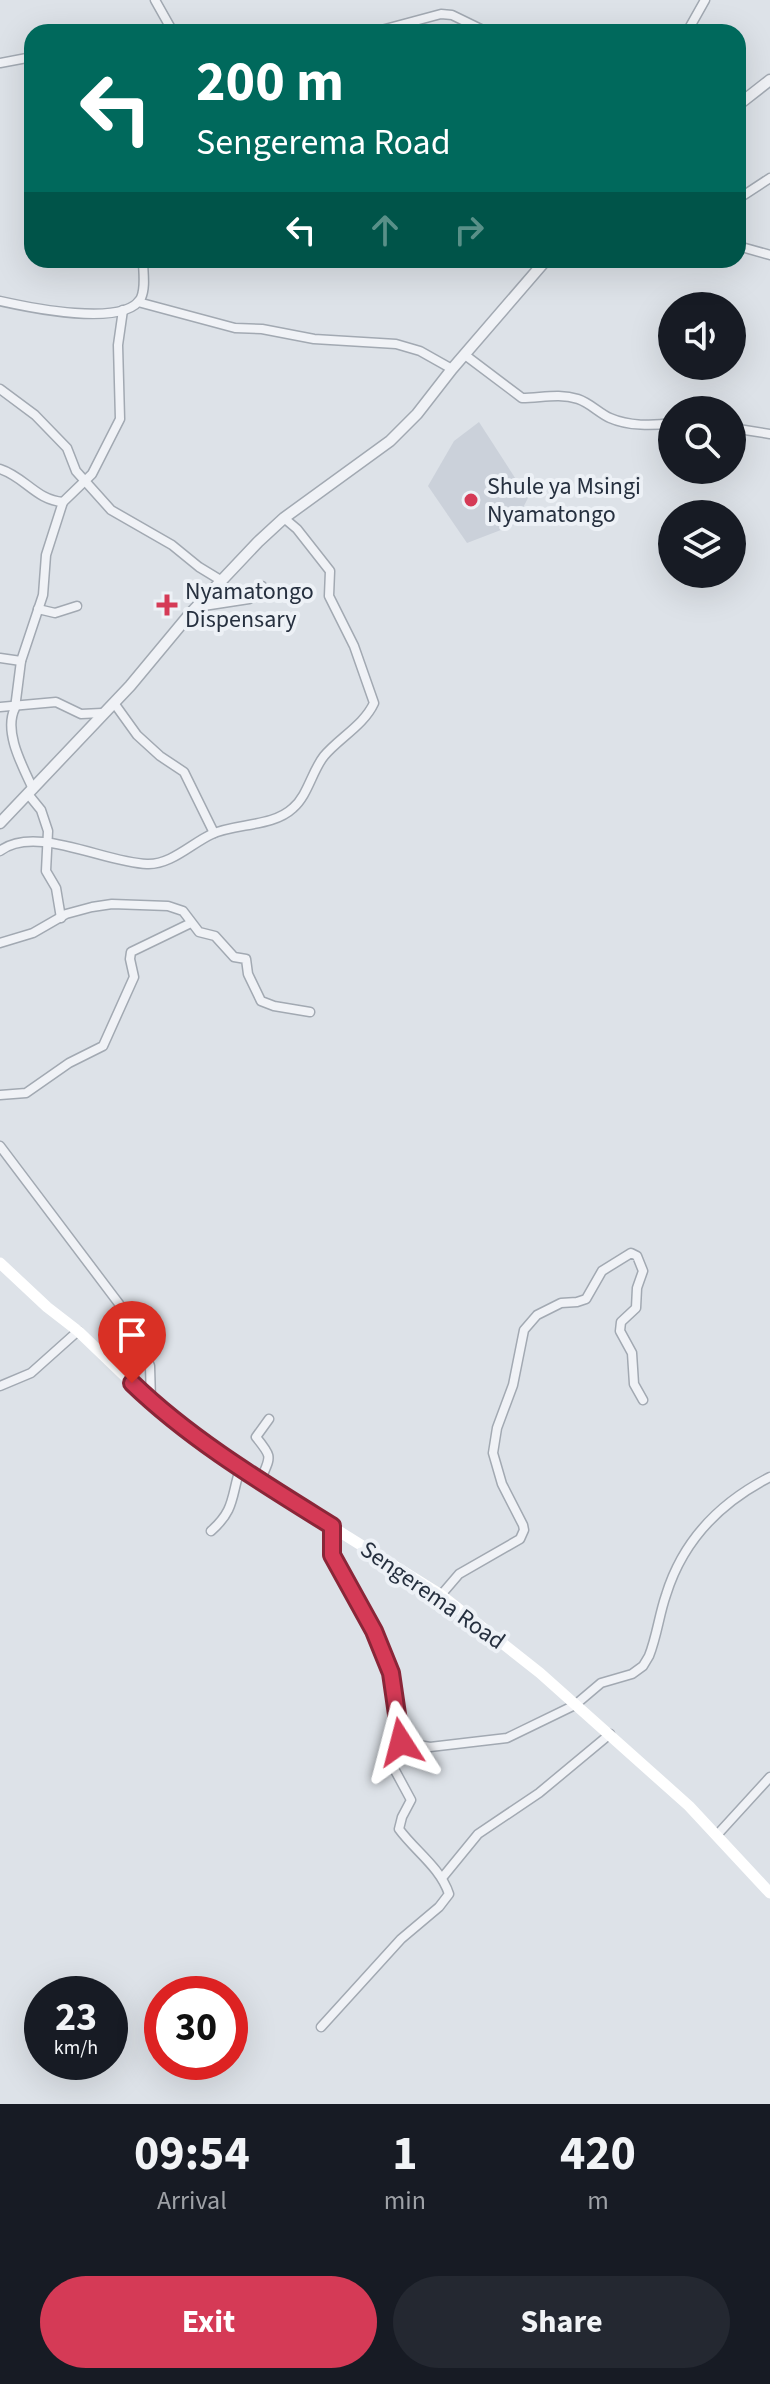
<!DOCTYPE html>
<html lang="en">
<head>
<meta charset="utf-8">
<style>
  :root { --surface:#171b24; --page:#242831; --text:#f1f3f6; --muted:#9ea1a6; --accent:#d53a56 }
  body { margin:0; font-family:"Source Sans 3",sans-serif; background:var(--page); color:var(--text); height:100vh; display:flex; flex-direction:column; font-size:30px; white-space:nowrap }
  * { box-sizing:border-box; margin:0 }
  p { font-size:26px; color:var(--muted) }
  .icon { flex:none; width:44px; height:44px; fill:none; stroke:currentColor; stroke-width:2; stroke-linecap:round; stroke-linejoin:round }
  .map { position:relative; height:2104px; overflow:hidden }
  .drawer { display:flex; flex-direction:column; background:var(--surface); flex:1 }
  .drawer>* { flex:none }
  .guide { position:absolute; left:24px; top:24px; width:722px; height:244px; border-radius:24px; box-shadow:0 8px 32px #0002; background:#00695c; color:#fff; overflow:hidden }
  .tools { position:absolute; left:658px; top:292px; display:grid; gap:16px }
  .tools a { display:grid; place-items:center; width:88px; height:88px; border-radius:50%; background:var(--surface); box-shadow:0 8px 32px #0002; font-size:40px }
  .speed { position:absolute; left:24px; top:1976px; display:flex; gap:16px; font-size:40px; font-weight:700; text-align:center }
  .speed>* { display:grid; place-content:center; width:104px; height:104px; border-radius:50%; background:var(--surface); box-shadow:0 8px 32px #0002; line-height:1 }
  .speed small { font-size:20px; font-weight:400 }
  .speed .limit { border:12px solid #d22; background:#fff; color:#111 }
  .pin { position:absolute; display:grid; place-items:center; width:68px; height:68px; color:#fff; margin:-82px -34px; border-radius:50% 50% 50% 0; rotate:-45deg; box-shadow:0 0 8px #0007 }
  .pin .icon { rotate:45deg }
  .me { position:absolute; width:88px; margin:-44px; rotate:351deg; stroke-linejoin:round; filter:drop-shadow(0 0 6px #0008) }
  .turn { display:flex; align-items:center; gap:28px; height:168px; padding:0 40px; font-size:36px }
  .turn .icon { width:104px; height:104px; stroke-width:2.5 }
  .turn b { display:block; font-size:56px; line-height:68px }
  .lanes { display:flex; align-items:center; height:76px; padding:0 40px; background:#0003; justify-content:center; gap:40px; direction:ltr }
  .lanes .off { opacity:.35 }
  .eta { display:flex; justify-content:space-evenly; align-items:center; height:136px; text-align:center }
  .eta b { font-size:48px; font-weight:700; line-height:56px }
  .primary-button { display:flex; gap:16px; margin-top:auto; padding:16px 40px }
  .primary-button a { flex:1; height:92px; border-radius:48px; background:var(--accent); color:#fff; font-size:32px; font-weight:700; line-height:92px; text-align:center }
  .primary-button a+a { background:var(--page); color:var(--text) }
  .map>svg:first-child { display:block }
  .built { fill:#cbd1da }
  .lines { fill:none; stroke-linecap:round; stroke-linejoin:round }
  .minor-casing { stroke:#a2a9b2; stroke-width:11 }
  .tertiary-casing { stroke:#a2a9b2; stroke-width:13 }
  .minor { stroke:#f0f2f6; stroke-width:8 }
  .tertiary { stroke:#f0f2f6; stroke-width:10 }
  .secondary { stroke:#fff; stroke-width:11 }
  .route-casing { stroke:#8a2638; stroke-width:20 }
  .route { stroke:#d53a56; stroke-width:14 }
  .poi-dot { fill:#d53a56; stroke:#edf1f6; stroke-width:3 }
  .labels { text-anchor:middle; stroke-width:8; stroke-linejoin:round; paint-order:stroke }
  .poi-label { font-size:24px; fill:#26303f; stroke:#edf1f6; text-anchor:start }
  .street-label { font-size:24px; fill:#26303f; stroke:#edf1f6 }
</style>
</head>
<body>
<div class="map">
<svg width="770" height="2104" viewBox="0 0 770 2104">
  <rect width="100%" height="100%" fill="#dde2e8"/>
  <!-- built -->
  <polygon class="built" points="479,422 528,498 514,525 467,543 428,486 454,441"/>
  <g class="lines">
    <!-- minor casing -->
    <g class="minor-casing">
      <g id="minor">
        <polyline points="155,0 173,32"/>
        <polyline points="374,32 441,14 452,15 487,32"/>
        <polyline points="687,32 705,0"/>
        <polyline points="0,63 32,57"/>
        <polyline points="738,199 770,178"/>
        <polyline points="738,246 770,255"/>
        <path d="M0,301C27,307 125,328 141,298C146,287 143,272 143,260"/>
        <polyline points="138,302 235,328 262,329 314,339 396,344 420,351 452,369"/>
        <path d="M465,355L522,398C541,398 559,393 578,399C590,403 599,413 610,418C628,426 653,426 672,423"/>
        <polyline points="0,389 35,415 67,448 76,471 111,510 172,545 199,567 222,581"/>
        <polyline points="732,428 770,434"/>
        <path d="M0,469C25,477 36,500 63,502"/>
        <polyline points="197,607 249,599 257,594 262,586"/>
        <polyline points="38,609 55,613 77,606"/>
        <polyline points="0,658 21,661"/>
        <polyline points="114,703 137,735 160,756 184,772 214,833"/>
        <polyline points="0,707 56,702 81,714 102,713"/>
        <path d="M33,789C23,767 3,732 15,708L21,661L43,595L46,555L63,502L92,474L120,419L118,345L123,310"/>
        <polyline points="28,794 41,810 48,831 46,871 56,888 61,918"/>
        <path d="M0,851C35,824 105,863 147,864C171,865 192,843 212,834C236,823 273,827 293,808C308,795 312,771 324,756C339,738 364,725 374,703L354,646L329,596L330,571L297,529L284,518"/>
        <polyline points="0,943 33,933 66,914 92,907 112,904 168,906 183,911 199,932 215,936 234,957 246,959 248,974 261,1001 274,1006 310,1012"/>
        <polyline points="0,1095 26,1093 69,1063 103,1046 134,977 130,959 131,952 191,923"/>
        <polyline points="0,1146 132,1321 150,1366 151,1401"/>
        <polyline points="0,1386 31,1373 78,1331"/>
        <path d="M260,1482C270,1456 274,1459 256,1437L269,1419"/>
        <path d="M211,1531C235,1510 231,1497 240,1469"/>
        <polyline points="441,1595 459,1574 520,1539 524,1530 523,1525 502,1484 493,1453 497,1428 513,1385 524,1330 537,1315 561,1303 577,1302 586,1299 602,1271 631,1253 637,1256 643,1271 637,1288 636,1308 621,1322 620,1331 632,1353 634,1384 643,1400"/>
        <path d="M401,1742L430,1747L507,1738L575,1705L601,1683L632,1674L643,1666L649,1656C657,1636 659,1615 666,1595C683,1540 719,1503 770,1477"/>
        <polyline points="717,1835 770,1777"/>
        <polyline points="442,1878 478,1834 539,1793 610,1734"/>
        <path d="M321,2027L401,1939L439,1907L449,1894C440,1867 415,1851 399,1829L402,1817L411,1800L391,1763L401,1742L391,1673L374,1631L332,1555V1526"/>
      </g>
    </g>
    <!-- tertiary casing -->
    <g class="tertiary-casing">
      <g id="tertiary">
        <polyline points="738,105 770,80"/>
        <polyline points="0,823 130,686 189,615 258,542 284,518 390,441 417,414 452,369 546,260"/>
      </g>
    </g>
    <!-- minor -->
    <use href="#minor" class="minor"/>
    <!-- tertiary -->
    <use href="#tertiary" class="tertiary"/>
    <!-- secondary -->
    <polyline class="secondary" points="0,1263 47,1307 78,1331 151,1401 260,1482 441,1595 540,1673 689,1806 770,1893"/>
  </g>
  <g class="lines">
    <!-- route casing -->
    <g class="route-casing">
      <path id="route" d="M132,1383C191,1440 263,1483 332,1526V1555L374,1631L391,1673L401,1742"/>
    </g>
    <!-- route -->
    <use href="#route" class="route"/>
  </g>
  <!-- markers -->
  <g class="poi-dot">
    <circle cx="471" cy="500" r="8"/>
    <path d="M163 593h8v8h8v8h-8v8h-8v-8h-8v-8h8z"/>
  </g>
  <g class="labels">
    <!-- poi labels -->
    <g class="poi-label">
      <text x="487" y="494">Shule ya Msingi<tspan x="487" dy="28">Nyamatongo</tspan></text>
      <text x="185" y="599">Nyamatongo<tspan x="185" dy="28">Dispensary</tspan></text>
    </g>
    <!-- street labels -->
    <g class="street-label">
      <text transform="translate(433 1595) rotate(35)" y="8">Sengerema Road</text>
    </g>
  </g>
</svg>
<div class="tools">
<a><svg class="icon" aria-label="sound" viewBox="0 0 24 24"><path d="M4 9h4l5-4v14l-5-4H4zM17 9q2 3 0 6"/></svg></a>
<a><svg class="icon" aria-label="search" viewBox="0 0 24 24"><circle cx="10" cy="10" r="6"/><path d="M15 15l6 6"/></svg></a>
<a><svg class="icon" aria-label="layers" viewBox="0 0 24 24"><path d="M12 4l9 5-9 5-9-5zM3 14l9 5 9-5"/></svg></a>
</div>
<div class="speed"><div>23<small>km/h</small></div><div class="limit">30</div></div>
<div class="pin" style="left:132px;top:1383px;background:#d93025"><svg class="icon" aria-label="arrive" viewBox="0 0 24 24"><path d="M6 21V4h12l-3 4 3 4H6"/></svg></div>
<svg class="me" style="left:401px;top:1742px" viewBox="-20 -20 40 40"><path d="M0-17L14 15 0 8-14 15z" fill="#d53a56" stroke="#fff" stroke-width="4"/></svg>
<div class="guide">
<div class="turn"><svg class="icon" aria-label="left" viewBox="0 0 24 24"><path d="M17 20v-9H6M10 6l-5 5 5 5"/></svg><div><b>200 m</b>Sengerema Road</div></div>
<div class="lanes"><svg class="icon" aria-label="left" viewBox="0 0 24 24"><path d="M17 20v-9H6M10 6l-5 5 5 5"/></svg><svg class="icon off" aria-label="ahead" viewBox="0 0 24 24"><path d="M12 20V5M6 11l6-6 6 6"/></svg><svg class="icon off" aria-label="right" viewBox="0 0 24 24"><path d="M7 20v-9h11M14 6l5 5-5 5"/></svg></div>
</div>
</div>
<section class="drawer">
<div class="eta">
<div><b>09:54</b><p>Arrival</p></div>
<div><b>1</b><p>min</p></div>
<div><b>420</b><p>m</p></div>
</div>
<div class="primary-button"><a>Exit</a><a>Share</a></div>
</section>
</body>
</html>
